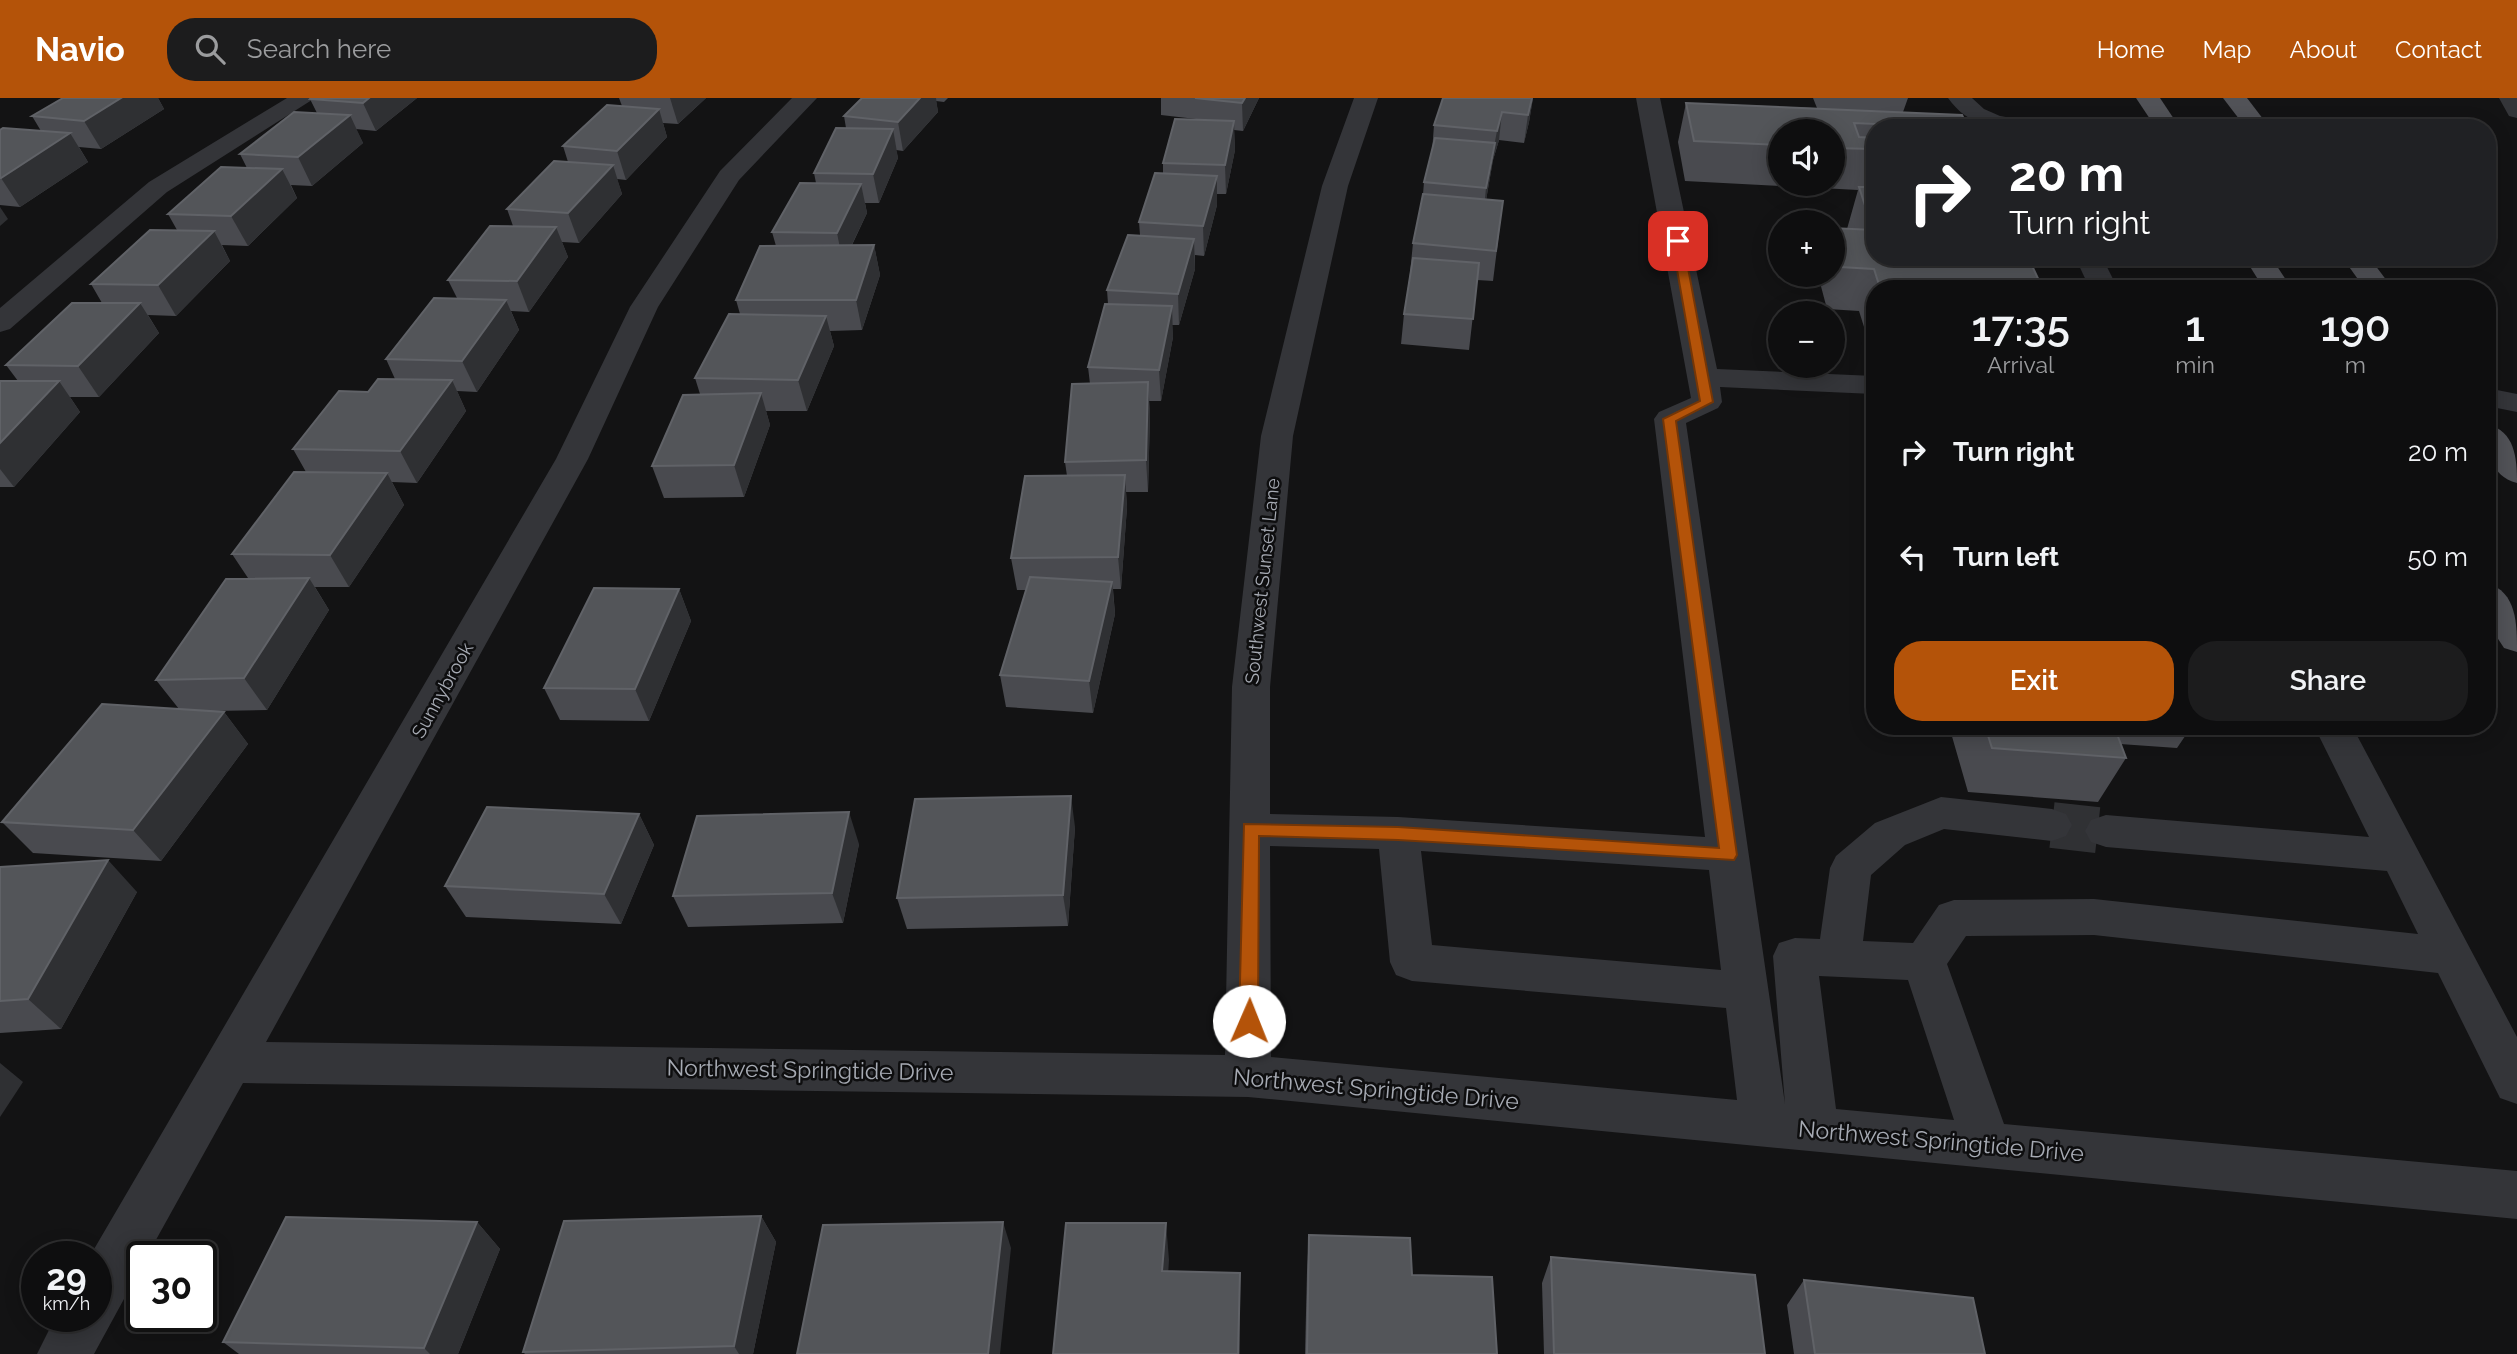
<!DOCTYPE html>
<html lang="en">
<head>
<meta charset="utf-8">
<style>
  :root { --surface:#0e0e0f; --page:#1c1c1d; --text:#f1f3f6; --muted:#9b9c9e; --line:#2e2e2f; --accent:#b45309 }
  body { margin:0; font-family:Raleway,sans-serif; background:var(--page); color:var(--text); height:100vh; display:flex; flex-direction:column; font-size:26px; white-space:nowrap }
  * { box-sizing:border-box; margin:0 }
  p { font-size:23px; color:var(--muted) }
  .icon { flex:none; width:38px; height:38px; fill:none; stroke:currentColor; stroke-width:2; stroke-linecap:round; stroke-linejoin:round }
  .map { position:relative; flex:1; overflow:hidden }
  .details { position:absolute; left:1866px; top:182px; width:630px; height:455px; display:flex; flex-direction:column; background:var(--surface); border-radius:28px; box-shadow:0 4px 18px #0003,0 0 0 2px var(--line) }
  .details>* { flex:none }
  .hud { position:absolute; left:1866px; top:21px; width:630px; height:147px; border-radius:28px; box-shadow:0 4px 18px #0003,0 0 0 2px var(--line); background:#202124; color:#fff; overflow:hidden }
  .fabs { position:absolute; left:1768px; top:21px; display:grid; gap:14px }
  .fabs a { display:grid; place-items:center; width:77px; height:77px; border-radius:50%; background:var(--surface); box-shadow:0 4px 18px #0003,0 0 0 2px var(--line); font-size:35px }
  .speed { position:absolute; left:21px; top:1143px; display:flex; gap:14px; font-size:35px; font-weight:700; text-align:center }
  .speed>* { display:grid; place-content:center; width:91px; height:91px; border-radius:50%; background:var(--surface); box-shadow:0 4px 18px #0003,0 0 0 2px var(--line); line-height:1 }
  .speed small { font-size:18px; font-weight:400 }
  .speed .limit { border:4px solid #111; border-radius:10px; background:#fff; color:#111 }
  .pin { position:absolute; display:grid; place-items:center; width:60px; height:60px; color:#fff; margin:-30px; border-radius:14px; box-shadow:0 4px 10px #0006 }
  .me { position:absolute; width:77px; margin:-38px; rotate:1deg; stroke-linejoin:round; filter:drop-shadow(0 0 5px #0008) }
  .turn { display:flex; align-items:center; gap:24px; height:147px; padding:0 28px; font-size:32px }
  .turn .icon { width:91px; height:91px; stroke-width:2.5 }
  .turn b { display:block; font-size:49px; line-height:60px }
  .eta { display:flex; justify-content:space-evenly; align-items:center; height:119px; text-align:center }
  .eta b { font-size:42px; font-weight:600; line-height:49px }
  .primary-button { display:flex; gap:14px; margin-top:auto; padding:14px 28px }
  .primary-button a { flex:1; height:80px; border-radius:28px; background:var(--accent); color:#fff; font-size:28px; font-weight:600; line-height:80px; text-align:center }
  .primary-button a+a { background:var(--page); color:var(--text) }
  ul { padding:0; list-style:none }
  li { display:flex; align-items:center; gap:21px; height:105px; padding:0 28px }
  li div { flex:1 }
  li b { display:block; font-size:26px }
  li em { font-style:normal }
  header { display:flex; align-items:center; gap:42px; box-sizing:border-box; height:98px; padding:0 35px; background:var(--accent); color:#fff }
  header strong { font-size:33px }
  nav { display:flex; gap:38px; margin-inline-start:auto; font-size:24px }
  .search { width:490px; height:63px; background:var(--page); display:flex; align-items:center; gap:18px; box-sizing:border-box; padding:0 24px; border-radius:28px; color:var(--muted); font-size:26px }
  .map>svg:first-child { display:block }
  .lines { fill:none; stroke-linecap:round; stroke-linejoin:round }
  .minor-tunnel { stroke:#303134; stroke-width:46; stroke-dasharray:46 24; stroke-linecap:butt }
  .minor { fill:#343539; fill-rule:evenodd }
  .major { fill:#515257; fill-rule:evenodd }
  .wall { fill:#494a4f; fill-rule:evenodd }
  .shaded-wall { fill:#2f3033 }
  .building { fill:#535559; stroke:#606267; stroke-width:2 }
  .route { fill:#b45309; stroke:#753606; stroke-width:2 }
  .labels { text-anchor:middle; stroke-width:5; stroke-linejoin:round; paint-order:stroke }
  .street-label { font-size:19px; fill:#a6aab3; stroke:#0e0e0f }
  .near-street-label { font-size:23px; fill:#a6aab3; stroke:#0e0e0f }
</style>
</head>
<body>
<header>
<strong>Navio</strong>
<div class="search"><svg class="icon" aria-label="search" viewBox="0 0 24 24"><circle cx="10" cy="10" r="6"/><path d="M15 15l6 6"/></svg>Search here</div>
<nav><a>Home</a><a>Map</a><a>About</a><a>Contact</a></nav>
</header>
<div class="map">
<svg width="2517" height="1256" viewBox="0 0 2517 1256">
  <rect width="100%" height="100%" fill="#131314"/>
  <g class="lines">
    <!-- minor-tunnel -->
    <polyline class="minor-tunnel" points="2052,727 2106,733"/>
    <!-- minor -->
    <g class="minor">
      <polygon points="287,0 315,0 167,94 10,231 0,234 0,210 149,84"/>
      <path d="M792,0H817L739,82L658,209L588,361L266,944L1225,957L1232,589L1261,338L1322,88L1354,0H1378L1348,88L1293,338L1270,589V716L1398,719L1705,739L1654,321L1659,314L1691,300L1636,0H1660L1717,271L1874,278V296L1720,289L1722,304L1718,310L1686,325L1785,1006L1773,858L1779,845L1795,840L1820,841L1830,770L1836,758L1875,725L1941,699L2052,711L2066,716L2072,727L2066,738L2052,743L1944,731L1905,747L1871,777L1863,843L1913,845L1939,807L1954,802L2094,801L2418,836L2387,773L2106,749L2091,744L2085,733L2091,722L2106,717L2369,739L2314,628H2352L2517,939V1006L2500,1000L2438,875L2094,837L1966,838L1947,866L2004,1026L2517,1073V1121L1248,999L243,985L147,1158H142V1168L94,1256H37L56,1218H96V1158H90L556,361L630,209L720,73ZM1270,748L1379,751L1390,864L1396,877L1412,883L1726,910L1737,1002L1271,959ZM1421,753L1709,772L1721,872L1432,847ZM1819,878L1908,882L1954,1022L1836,1011Z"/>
      <path d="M1948,0H1972L1984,11L2000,18L2041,25L2045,30C2006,30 1973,35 1948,0Z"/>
      <polygon points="2499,0 2517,0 2517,20 2509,18"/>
      <polygon points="2075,159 2102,159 2118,191 2090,191"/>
      <path d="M2203,159H2271L2273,162L2269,168C2250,172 2225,169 2206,165Z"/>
      <polygon points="2487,290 2517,296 2517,314 2487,308"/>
    </g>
    <!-- major -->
    <g class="major">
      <polygon points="2136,0 2160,0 2180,30 2156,30"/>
      <polygon points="2223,0 2247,0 2270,30 2246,30"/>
      <polygon points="2244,159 2271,159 2292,191 2264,191"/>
      <polygon points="2342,159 2369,159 2393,191 2365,191"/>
      <path d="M2487,326C2515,333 2517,360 2517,385C2489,378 2486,350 2487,326Z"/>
      <path d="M2487,485C2517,494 2517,526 2517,554L2504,550L2487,524Z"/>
    </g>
  </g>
  <!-- wall -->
  <g class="wall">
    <polygon points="63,0 158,0 164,11 101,51 79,49 88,64 20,109 0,107 0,32 41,33 32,18"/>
    <polygon points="417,0 376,33 356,31 363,45 312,88 291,87 297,100 248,148 222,147 230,163 176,218 148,217 159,235 99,299 70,299 80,314 14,389 0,389 0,283 18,283 6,267 102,205 91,186 177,132 168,116 247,70 240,56 317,15 310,1"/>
    <polygon points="619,0 706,0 678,26 663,25 667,39 626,82 617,81 622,96 579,145 562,144 568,159 529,214 511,213 519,232 477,294 457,293 466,313 417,385 392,384 404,407 349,489 315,489 329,512 267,612 212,613 224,614 248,646 161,763 33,755 2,724 179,611 156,582 248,480 232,456 306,374 293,351 368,294 395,281 386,261 457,200 448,182 513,128 507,111 568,64 563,48 622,8"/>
    <polygon points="862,0 948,0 944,4 936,3 938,14 903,53 896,52 898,60 879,105 865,105 867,115 852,147 874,147 880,177 862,232 830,233 834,248 807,313 766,313 770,327 744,399 664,400 652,368 700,296 695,280 740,216 736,202 776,148 772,134 816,85 814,75 846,30 844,18"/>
    <polygon points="1161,0 1259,0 1243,33 1234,32 1235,52 1226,96 1217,96 1217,107 1204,158 1195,157 1195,171 1179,227 1172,227 1173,239 1161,303 1149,303 1150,316 1148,394 1126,394 1127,409 1121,491 1113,491 1115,516 1093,615 1006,609 1000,577 1026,492 1017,492 1011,460 1067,378 1065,364 1090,286 1088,269 1108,206 1107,192 1140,137 1139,124 1163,75 1163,65 1196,21 1161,17"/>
    <polygon points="1533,0 1529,24 1524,45 1499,42 1493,62 1486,102 1503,103 1493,183 1477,182 1469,252 1401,246 1404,216 1410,175 1413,145 1423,96 1424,84 1432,54 1434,27"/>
    <path d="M1813,0H1908L1903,14L1968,30H1874V159L2043,191H1874V232H1865L1859,213L1827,211L1818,177H1832V130L1847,131L1858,92L1685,83L1678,44L1686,5L1817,10ZM1780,33H1832V86H1780Z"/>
    <polygon points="679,491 691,523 649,623 560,622 544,590"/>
    <polygon points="1949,628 2192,628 2177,650 2120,646 2126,660 2098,704 1968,694"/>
    <polygon points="639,716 654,747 621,826 466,819 445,788"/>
    <polygon points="1075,729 1068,828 907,831 897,800"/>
    <polygon points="859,746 843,825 688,829 673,798"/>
    <polygon points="0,769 137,794 61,931 0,935"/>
    <polygon points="761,1118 776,1144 753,1256 525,1256 523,1254"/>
    <polygon points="477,1124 500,1151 458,1256 239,1256 223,1244"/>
    <polygon points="1309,1137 1412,1177 1497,1256 1305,1256 1307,1173"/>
    <polygon points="1551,1159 1765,1256 1544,1256 1542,1185"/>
    <polygon points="1804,1182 1985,1256 1794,1256 1787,1207"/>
  </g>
  <!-- shaded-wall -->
  <g class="shaded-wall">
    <polygon points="121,0 158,0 164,11 101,51 84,23"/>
    <polygon points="369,0 417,0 376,33 363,5"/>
    <polygon points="670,0 706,0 678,26"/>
    <polygon points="920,0 936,0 938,14 903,53 898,24"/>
    <polygon points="1245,0 1259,0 1243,33 1242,5"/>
    <polygon points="1533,0 1529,24 1524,45 1528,17"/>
    <polygon points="659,11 667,39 626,82 617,53"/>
    <polygon points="1502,14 1499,42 1493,62 1483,120 1486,90 1497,33"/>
    <polygon points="350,17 363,45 312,88 298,59"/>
    <polygon points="1234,23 1235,52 1226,96 1225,67"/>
    <polygon points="893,31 898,60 879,105 873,76"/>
    <polygon points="70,35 88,64 20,109 1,80"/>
    <polygon points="613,67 622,96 579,145 568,115"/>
    <polygon points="282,71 297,100 248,148 231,118"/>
    <polygon points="1217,78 1217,107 1204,158 1203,128"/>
    <polygon points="861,86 867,115 843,165 837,135"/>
    <polygon points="0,109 8,121 0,128"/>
    <polygon points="556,129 568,159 529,214 517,183"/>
    <polygon points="214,133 230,163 176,218 158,187"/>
    <polygon points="1194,141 1195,171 1179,227 1178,196"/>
    <polygon points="874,147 880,177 862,232 856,202"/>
    <polygon points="506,202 519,232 477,294 462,263"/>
    <polygon points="140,205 159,235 99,299 78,268"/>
    <polygon points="1172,208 1173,239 1161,303 1159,272"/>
    <polygon points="826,218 834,248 807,313 798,282"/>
    <polygon points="452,282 466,313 417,385 400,353"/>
    <polygon points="59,283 80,314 14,389 0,371 0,345"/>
    <polygon points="1148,284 1150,316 1148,394 1146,362"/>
    <polygon points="761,295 770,327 744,399 734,367"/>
    <polygon points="387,375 404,407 349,489 330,457"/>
    <polygon points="1125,377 1127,409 1121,491 1118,459"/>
    <polygon points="309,480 329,512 267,612 244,580"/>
    <polygon points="1112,484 1115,516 1093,615 1089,583"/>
    <polygon points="679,491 691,523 649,623 635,591"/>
    <polygon points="224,614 248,646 161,763 133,732"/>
    <polygon points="1071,698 1075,729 1068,828 1063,797"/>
    <polygon points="849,714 859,746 843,825 832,795"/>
    <polygon points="639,716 654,747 621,826 604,796"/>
    <polygon points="108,762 137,794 61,931 28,901"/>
    <polygon points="0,965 23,984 0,1019"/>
    <polygon points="761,1118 776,1144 753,1256 739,1256 734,1248"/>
    <polygon points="477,1124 500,1151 458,1256 430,1256 424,1250"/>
    <polygon points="1003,1124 1011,1150 1000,1256 988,1256"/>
    <polygon points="1166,1125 1169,1162 1166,1209 1162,1173"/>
    <polygon points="1240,1175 1240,1256 1238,1256"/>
  </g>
  <!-- building -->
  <g class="building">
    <polygon points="63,0 121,0 84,23 32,18"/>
    <polygon points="311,0 369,0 363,5 310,1"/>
    <polygon points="862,0 920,0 898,24 844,18"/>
    <polygon points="1195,0 1245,0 1242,5"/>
    <polygon points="1443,0 1532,0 1528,17 1502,14 1497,33 1434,27"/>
    <polygon points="1686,5 1962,17 1968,30 1854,25 1859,39 1874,40 1874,51 1832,50 1832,33 1780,33 1780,47 1694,43"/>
    <polygon points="607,7 659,11 617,53 563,48"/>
    <polygon points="294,14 350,17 298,59 240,56"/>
    <polygon points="1175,21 1234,23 1225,67 1163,65"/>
    <polygon points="3,30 70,35 1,80 0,80 0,32"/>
    <polygon points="836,30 893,31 873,76 814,75"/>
    <polygon points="1435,40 1495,45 1486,90 1424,84"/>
    <polygon points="554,63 613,67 568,115 507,111"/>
    <polygon points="221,69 282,71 231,118 168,116"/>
    <polygon points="1155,75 1217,78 1203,128 1139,124"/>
    <polygon points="800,85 861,86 837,135 772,134"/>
    <polygon points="1859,89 1874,89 1874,159 2028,159 2043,191 1892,191 1880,190 1874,171 1840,169 1832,141 1832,130 1873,132"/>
    <polygon points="1423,96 1503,103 1496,153 1413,145"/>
    <polygon points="490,128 556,129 517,183 448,182"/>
    <polygon points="150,132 214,133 158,187 91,186"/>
    <polygon points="1128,137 1194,141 1178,196 1107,192"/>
    <polygon points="874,147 856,202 736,202 760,148"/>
    <polygon points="1413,160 1479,165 1473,221 1404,216"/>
    <polygon points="434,200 506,202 462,263 386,261"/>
    <polygon points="72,205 140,205 78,268 6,267"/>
    <polygon points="1105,206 1172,208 1159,272 1088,269"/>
    <polygon points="729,216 826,218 798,282 695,280"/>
    <polygon points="378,281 452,282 400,353 293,351 339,293 368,294"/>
    <polygon points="0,283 59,283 0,345"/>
    <polygon points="1148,284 1146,362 1065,364 1072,286"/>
    <polygon points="761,295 734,367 652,368 683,297"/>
    <polygon points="294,374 387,375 330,457 232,456"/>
    <polygon points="1125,377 1118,459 1011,460 1025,378"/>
    <polygon points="1030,479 1112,484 1089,583 1000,577"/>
    <polygon points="309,480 244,580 156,582 226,481"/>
    <polygon points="594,490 679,491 635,591 544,590"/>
    <polygon points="102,606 224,614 133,732 2,724"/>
    <polygon points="1985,628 2114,628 2126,660 1992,650"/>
    <polygon points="1071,698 1063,797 897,800 915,701"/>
    <polygon points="487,709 639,716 604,796 445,788"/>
    <polygon points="849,714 832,795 673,798 697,718"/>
    <polygon points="108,762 28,901 0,903 0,769"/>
    <polygon points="761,1118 734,1248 523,1254 564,1123"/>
    <polygon points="286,1119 477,1124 424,1250 223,1244"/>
    <polygon points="1003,1124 988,1256 797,1256 823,1127"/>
    <polygon points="1066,1125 1166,1125 1162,1173 1240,1175 1238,1256 1053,1256"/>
    <polygon points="1309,1137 1410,1140 1412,1177 1492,1179 1497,1256 1307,1256"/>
    <polygon points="1551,1159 1755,1177 1765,1256 1554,1256"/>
    <polygon points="1804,1182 1973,1200 1985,1256 1815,1256"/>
  </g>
  <!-- route -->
  <polygon class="route" points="1678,140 1683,143 1713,304 1676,323 1737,757 1734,762 1398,742 1259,738 1258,923 1255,929 1242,929 1239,923 1244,726 1398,729 1719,750 1663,321 1700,303 1672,143"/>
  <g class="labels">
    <!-- street labels -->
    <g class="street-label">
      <text transform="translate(1262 483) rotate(-84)" y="7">Southwest Sunset Lane</text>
      <text transform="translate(442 592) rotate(-61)" y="7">Sunnybrook</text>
    </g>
    <!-- near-street labels -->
    <g class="near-street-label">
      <text transform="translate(810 972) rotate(1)" y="8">Northwest Springtide Drive</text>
      <text transform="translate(1376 991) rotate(5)" y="8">Northwest Springtide Drive</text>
      <text transform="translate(1941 1043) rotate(5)" y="8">Northwest Springtide Drive</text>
    </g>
  </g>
</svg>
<div class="fabs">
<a><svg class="icon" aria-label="sound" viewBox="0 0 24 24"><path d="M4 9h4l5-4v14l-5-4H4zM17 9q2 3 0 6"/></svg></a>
<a>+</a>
<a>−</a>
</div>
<div class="speed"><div>29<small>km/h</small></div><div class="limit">30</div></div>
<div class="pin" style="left:1678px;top:143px;background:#d93025"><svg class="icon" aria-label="arrive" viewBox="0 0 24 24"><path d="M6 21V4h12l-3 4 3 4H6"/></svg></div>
<svg class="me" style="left:1249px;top:923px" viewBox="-20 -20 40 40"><circle r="19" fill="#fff"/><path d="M0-13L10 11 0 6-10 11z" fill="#b45309"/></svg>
<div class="hud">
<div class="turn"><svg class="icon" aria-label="right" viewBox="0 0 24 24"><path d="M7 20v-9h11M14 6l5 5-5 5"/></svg><div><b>20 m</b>Turn right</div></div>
</div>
<section class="details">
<div class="eta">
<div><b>17:35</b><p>Arrival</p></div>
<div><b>1</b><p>min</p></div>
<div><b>190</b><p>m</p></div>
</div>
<ul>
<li><svg class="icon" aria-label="right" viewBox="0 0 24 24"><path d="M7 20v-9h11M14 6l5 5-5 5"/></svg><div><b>Turn right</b></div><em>20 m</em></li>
<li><svg class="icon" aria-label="left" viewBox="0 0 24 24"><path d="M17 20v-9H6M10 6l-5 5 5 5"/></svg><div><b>Turn left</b></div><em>50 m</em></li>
</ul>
<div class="primary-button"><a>Exit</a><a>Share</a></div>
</section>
</div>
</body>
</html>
